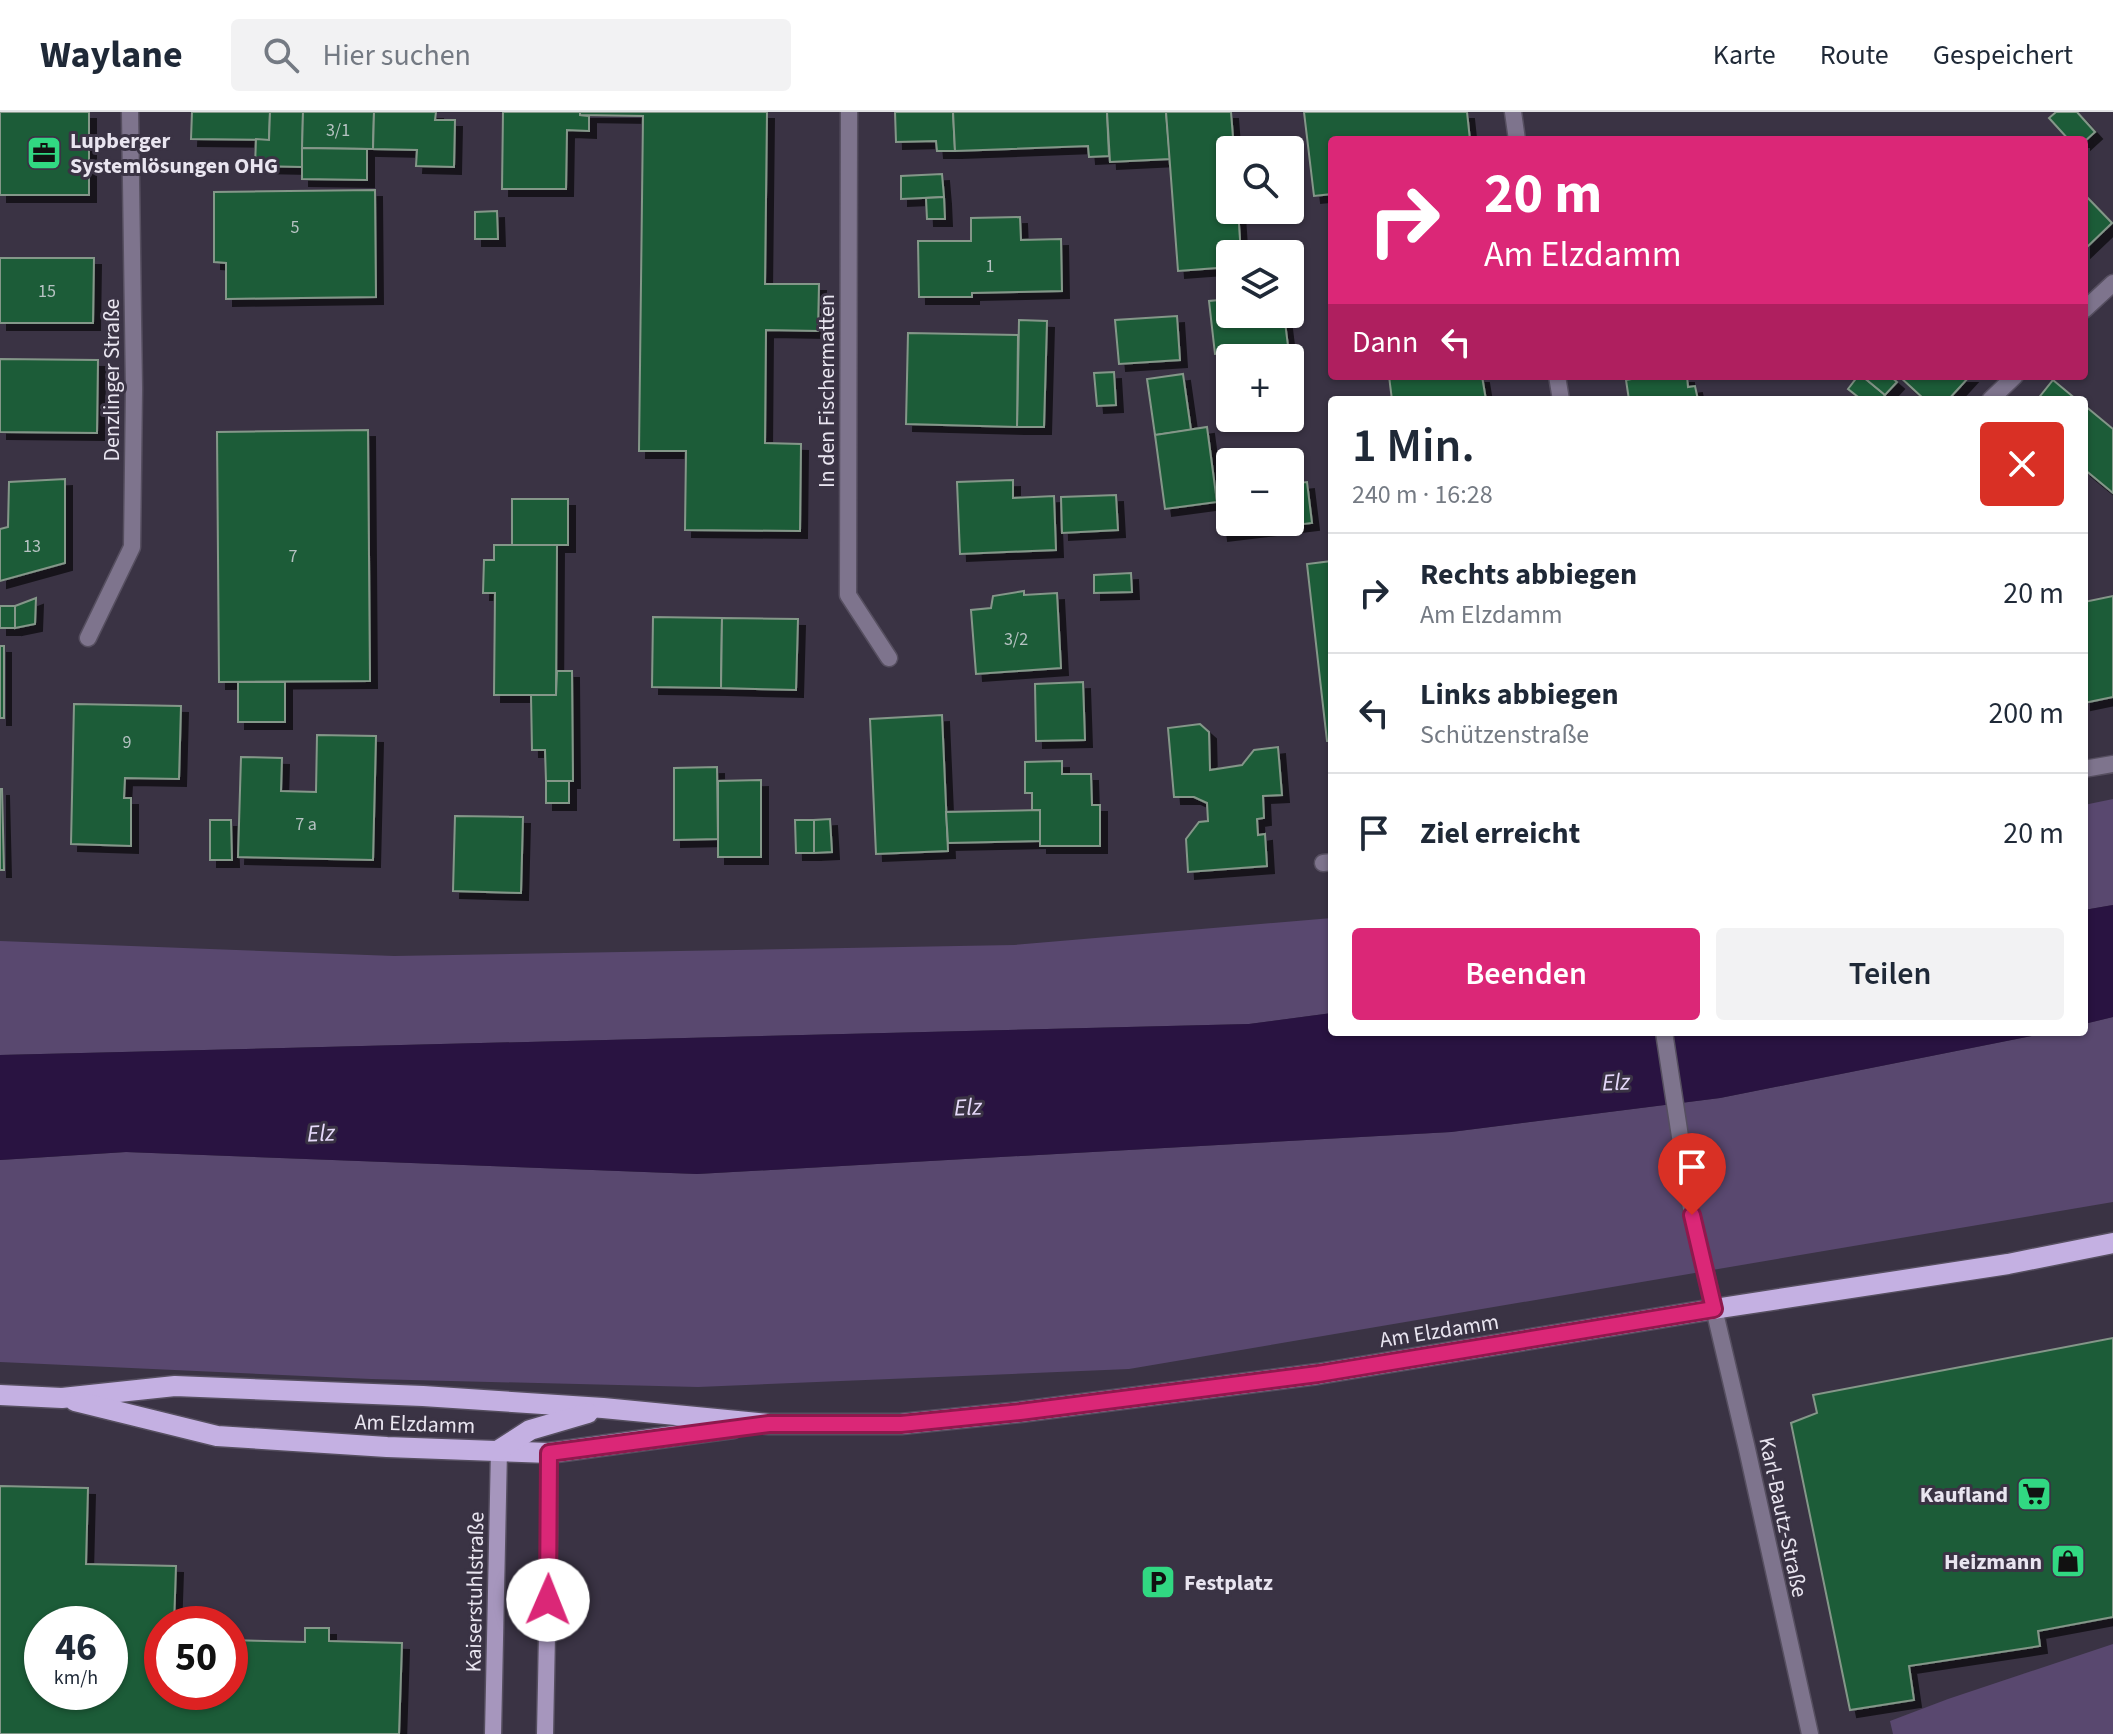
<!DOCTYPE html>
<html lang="de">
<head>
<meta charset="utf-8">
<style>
  :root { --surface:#fff; --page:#f2f2f3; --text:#1f2937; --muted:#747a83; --line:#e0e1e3; --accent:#db2777 }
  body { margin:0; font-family:"Source Sans 3",sans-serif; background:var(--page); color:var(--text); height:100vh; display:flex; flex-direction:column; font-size:30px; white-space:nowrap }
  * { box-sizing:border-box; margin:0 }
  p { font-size:26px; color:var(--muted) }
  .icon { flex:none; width:44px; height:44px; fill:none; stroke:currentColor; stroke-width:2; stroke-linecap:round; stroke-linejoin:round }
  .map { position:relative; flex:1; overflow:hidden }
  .side { position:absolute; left:1328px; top:284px; width:760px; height:640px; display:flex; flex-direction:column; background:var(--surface); border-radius:8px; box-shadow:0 2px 6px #0004 }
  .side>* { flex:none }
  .top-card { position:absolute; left:1328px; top:24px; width:760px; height:244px; border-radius:8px; box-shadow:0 2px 6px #0004; background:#db2777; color:#fff; overflow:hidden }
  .controls { position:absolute; left:1216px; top:24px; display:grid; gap:16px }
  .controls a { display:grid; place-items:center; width:88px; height:88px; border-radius:8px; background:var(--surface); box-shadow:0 2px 6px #0004; font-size:40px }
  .speed { position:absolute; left:24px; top:1494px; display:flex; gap:16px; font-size:40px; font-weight:700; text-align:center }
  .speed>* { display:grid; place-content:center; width:104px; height:104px; border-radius:50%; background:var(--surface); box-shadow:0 2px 6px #0004; line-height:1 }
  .speed small { font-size:20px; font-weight:400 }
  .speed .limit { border:12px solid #d22; background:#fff; color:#111 }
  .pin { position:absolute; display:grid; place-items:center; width:68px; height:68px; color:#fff; margin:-82px -34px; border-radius:50% 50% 50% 0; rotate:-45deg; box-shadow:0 0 8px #0007 }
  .pin .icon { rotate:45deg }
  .me { position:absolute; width:88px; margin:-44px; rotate:1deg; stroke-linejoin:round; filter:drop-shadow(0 0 6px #0008) }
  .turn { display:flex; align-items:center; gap:28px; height:168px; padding:0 24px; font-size:36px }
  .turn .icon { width:104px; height:104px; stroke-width:2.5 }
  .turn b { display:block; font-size:56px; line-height:68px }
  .then { display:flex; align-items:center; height:76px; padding:0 24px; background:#0003; gap:16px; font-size:30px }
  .round { display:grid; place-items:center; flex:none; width:84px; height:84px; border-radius:8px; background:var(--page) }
  .headline { display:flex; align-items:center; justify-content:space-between; height:136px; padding:0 24px }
  h1 { font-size:48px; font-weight:600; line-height:60px }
  .button { display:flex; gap:16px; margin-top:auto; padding:16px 24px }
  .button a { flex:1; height:92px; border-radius:8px; background:var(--accent); color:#fff; font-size:32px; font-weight:600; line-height:92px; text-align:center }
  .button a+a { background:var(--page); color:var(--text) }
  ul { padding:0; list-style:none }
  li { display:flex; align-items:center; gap:24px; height:120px; padding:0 24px; border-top:2px solid var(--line) }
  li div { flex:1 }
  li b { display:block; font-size:30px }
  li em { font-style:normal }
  header { display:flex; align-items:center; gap:48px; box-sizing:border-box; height:112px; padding:0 40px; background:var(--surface); border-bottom:2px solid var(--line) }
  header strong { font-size:38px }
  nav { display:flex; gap:44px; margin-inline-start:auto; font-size:28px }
  .search { width:560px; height:72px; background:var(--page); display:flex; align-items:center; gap:20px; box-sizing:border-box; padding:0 28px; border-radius:8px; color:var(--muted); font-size:30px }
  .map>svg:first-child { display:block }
  .green { fill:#59486f }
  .water { fill:#291341 }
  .building { fill:#1f5b39; stroke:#849789; stroke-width:2; fill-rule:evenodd; filter:url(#shadow) }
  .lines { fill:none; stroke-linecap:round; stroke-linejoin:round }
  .service-casing { stroke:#564f60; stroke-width:19 }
  .minor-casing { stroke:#564f60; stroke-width:19 }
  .secondary-casing { stroke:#564f60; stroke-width:19 }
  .primary-casing { stroke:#564f60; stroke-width:23 }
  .service { stroke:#7e748d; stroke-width:16 }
  .minor { stroke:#7e748d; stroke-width:16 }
  .secondary { stroke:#a696bd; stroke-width:16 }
  .primary { stroke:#c4b0e2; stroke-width:20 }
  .route-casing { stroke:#8e194d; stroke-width:20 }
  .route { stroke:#db2777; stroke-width:14 }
  .labels { text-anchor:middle; stroke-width:6; stroke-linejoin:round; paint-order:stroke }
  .number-label { font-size:18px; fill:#b6c2c2 }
  .poi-label { font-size:22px; font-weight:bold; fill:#e9e5f0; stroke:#3a3344; text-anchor:start }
  .street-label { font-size:22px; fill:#e9e5f0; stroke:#3a3344 }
  .water-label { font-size:24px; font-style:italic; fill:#e7dafb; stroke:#3a3344 }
</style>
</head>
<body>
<header>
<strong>Waylane</strong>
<div class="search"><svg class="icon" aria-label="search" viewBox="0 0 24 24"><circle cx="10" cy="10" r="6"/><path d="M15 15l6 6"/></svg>Hier suchen</div>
<nav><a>Karte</a><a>Route</a><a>Gespeichert</a></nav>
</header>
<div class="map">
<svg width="2113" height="1622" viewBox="0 0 2113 1622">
  <defs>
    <filter id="shadow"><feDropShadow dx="7" dy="7" stdDeviation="0" flood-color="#0009"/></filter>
  </defs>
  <rect width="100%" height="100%" fill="#3a3344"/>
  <!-- green -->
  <g class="green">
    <polygon points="2113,687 2113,793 2084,798 2084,693"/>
    <polygon points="1332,806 1332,901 1249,912 0,943 0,829 394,844 1014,833"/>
    <polygon points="2113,905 2113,1090 1129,1257 698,1275 371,1267 0,1250 0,1048 126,1040 697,1062 1451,1020 1720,986 2052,920 2084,920 2084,912"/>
    <polygon points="2113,1532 2113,1622 1893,1622 1890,1609 1948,1587"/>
  </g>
  <!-- water -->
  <g class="water">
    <polygon points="2113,793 2113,905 2084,912 2084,798"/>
    <polygon points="1332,901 1332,920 2052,920 1720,986 1451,1020 697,1062 126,1040 0,1048 0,943 1249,912"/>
  </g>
  <!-- building -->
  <g class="building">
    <rect x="0" y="0" width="89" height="83"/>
    <polygon points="192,0 270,0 269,28 191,27"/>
    <polygon points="270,0 303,0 302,55 255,54 256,27 269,28"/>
    <polygon points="303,0 374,0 373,37 302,36"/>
    <polygon points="374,0 436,0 435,8 455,8 454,55 416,54 417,38 373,37"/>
    <polygon points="503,0 580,0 580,3 589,4 589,19 567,18 566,77 502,77"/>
    <polygon points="580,0 767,0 765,172 819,172 818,219 766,218 765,331 801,332 800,419 685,418 686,339 639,339 643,4 580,3"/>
    <polygon points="895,0 953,0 955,39 937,39 936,29 896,30"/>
    <polygon points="953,0 1107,0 1109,44 1089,45 1088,34 955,39"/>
    <polygon points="1107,0 1166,0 1170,47 1110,50"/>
    <polygon points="1166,0 1231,0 1234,38 1230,38 1230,98 1238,98 1241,142 1230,142 1230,155 1178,159"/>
    <polygon points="1304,0 1467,0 1470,28 1332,28 1332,82 1314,84"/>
    <polygon points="2056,0 2077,0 2095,20 2084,30 2084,28 2069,28 2049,6"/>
    <polygon points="302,36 367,37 367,68 302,67"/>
    <polygon points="942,62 944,85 901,87 901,64"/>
    <polygon points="375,78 376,185 226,187 226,151 214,150 214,80"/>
    <polygon points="2084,82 2112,111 2084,138"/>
    <polygon points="944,85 945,107 927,107 926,86"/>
    <polygon points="497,99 498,127 475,127 475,100"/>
    <polygon points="1020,105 1021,128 1061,127 1062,179 972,181 972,185 919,185 918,129 971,129 971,106"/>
    <polygon points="0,146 94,146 93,211 0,211"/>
    <polygon points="1230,187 1230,202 1284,202 1288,234 1215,242 1209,189"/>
    <polygon points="1177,204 1180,248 1119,252 1115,208"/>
    <polygon points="1019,208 1047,209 1044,315 1017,315"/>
    <polygon points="908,221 1018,223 1017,315 906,312"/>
    <polygon points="0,247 98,248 97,321 0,320"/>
    <polygon points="1114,260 1116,293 1097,294 1094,261"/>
    <polygon points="1183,262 1191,318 1155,323 1147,267"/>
    <polygon points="1389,264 1482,264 1486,288 1392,288"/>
    <polygon points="1648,264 1687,264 1688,275 1695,274 1698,288 1629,288 1626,268"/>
    <polygon points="1858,264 1862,264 1885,283 1881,288 1862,288 1848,277"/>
    <polygon points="1862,264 1890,264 1897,270 1885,283"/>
    <polygon points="1899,264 1970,264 1948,288 1925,288"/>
    <polygon points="2053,268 2077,288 2037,288"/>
    <polygon points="2084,293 2113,317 2113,381 2084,357"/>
    <polygon points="1207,315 1217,390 1165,397 1155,323"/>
    <polygon points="368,318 370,569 219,570 217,320"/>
    <polygon points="65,367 65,451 0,469 0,417 8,415 9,370"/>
    <polygon points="1013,368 1013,386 1054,384 1056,438 960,442 957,370"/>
    <polygon points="1307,370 1312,411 1221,422 1216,381 1230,379 1230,410 1290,410 1290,372"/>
    <polygon points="1116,383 1118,418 1062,421 1061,385"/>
    <rect x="512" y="387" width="56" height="46"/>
    <polygon points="494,433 557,433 556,583 494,583 495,481 483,481 484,448 494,448"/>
    <polygon points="1332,449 1332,629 1327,629 1307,452"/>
    <polygon points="1131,461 1132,480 1094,481 1094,463"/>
    <polygon points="1024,479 1024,483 1057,481 1061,556 976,562 971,498 991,496 993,484"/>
    <polygon points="2113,484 2113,585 2084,591 2084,490"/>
    <polygon points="36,486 35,512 15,516 15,494"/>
    <rect x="0" y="494" width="15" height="22"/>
    <polygon points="653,505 722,506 721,576 652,575"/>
    <polygon points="722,506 798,507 796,578 721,576"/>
    <rect x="0" y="534" width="4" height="72"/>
    <polygon points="557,559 572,559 573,669 546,669 545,638 532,638 531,583 556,583"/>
    <rect x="238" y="570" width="47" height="40"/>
    <polygon points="1083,570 1085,628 1036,629 1035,572"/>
    <polygon points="74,592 181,594 179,667 125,666 124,686 131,686 131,734 71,732"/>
    <polygon points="942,603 948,739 876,742 870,607"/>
    <polygon points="1200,612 1209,620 1210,658 1242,653 1254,638 1278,635 1282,683 1263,684 1264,706 1257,707 1258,723 1265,722 1267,754 1188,760 1186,727 1199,710 1208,709 1207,691 1194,685 1174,685 1168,616"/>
    <polygon points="317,623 376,624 373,748 238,745 241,645 282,646 281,679 316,680"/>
    <polygon points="1062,649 1062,662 1091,662 1092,693 1100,693 1100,734 1040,734 1040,698 1032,698 1032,681 1025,681 1025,650"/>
    <polygon points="717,655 718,727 674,728 674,656"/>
    <polygon points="761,668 761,745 718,745 718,669"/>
    <rect x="546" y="669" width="23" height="22"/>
    <polygon points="0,677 2,677 4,758 0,758"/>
    <polygon points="1040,698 1040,729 948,731 946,700"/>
    <polygon points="455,704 523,705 521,781 453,779"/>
    <polygon points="830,707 832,740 814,741 814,708"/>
    <polygon points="210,708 231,708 232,748 210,748"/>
    <polygon points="795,708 814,708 814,741 796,741"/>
    <polygon points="2113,1226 2113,1505 2038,1519 2040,1534 1909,1554 1914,1588 1850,1598 1791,1311 1817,1301 1813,1283"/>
    <path d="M0,1374L88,1376L86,1452L176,1454L174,1512H162V1580H230V1528L305,1530V1516H329V1529L402,1531L399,1622H0ZM42,1512H110V1580H42Z"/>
  </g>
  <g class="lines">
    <!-- service casing -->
    <g class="service-casing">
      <g id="service">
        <polyline points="2084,657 2113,652"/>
        <polyline points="1323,751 1332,750"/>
      </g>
    </g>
    <!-- minor casing -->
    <g class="minor-casing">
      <g id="minor">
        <polyline points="849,0 848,483 889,546"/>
        <polyline points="1513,0 1517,28"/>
        <polyline points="2084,198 2113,171"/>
        <polyline points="1557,264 1561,288"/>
        <polyline points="1990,288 2015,264"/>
        <polyline points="88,526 132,435 134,277 130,0"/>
        <polyline points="1664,920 1692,1103 1747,1337 1810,1622"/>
      </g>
    </g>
    <!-- secondary casing -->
    <g class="secondary-casing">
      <g id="secondary">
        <polyline points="493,1622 499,1338"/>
        <polyline points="545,1622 549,1422 549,1341"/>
      </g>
    </g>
    <!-- primary casing -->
    <g class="primary-casing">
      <g id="primary">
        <polyline points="0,1283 62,1286 175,1274 423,1284 603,1296 769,1312 901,1312 1020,1300 1318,1262 1714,1197 2008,1152 2113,1131"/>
        <polyline points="75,1289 217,1324 387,1335 549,1341 733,1316"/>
        <polyline points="499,1338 530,1318 588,1301"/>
      </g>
    </g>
    <!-- service -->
    <use href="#service" class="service"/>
    <!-- minor -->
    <use href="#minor" class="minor"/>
    <!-- secondary -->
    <use href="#secondary" class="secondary"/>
    <!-- primary -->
    <use href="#primary" class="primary"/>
  </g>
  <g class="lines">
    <!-- route casing -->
    <g class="route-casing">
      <polyline id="route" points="548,1488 549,1341 769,1312 901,1312 1020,1300 1318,1262 1714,1197 1692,1103"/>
    </g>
    <!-- route -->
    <use href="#route" class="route"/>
  </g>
  <!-- icons -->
  <defs>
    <g id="office-square" transform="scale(1.8)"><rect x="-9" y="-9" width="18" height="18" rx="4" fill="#31d882" stroke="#3a3344"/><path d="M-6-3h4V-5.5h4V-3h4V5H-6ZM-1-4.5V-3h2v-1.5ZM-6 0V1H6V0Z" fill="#111"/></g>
    <g id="supermarket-square" transform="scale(1.8)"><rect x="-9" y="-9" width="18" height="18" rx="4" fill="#31d882" stroke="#3a3344"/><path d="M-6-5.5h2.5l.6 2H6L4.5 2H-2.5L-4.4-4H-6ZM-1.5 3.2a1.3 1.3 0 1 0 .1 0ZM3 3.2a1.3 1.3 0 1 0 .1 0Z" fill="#111"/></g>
    <g id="shop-square" transform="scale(1.8)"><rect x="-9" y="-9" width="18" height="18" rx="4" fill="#31d882" stroke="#3a3344"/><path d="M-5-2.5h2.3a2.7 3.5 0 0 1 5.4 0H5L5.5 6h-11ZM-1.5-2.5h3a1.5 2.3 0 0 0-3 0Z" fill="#111"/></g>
    <g id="parking-square" transform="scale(1.8)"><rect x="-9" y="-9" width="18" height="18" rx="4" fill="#31d882" stroke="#3a3344"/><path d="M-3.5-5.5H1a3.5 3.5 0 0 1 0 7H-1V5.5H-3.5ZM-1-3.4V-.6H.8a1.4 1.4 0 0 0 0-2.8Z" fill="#111"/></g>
  </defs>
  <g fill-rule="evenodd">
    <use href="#office-square" x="44" y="41"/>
    <use href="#supermarket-square" x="2034" y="1382"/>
    <use href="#shop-square" x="2068" y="1449"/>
    <use href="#parking-square" x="1158" y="1470"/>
  </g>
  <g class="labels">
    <!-- number labels -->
    <g class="number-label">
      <text x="338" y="24">3/1</text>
      <text x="295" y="121">5</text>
      <text x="990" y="160">1</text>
      <text x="47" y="185">15</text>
      <text x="32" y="440">13</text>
      <text x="293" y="450">7</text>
      <text x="1016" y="533">3/2</text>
      <text x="127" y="636">9</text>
      <text x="306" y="718">7 a</text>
    </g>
    <!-- poi labels -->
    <g class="poi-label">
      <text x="70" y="36">Lupberger<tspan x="70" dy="25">Systemlösungen OHG</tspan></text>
      <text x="2008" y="1390" text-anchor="end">Kaufland</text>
      <text x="2042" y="1457" text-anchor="end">Heizmann</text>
      <text x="1184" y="1478">Festplatz</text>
    </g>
    <!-- street labels -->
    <g class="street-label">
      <text transform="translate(111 268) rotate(-90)" y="8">Denzlinger Straße</text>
      <text transform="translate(826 279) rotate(-90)" y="8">In den Fischermatten</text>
      <text transform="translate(1439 1218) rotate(-9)" y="8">Am Elzdamm</text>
      <text transform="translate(415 1311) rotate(2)" y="8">Am Elzdamm</text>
      <text transform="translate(1784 1405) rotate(78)" y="8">Karl-Bautz-Straße</text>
      <text transform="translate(474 1480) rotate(-89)" y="8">Kaiserstuhlstraße</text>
    </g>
    <!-- water labels -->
    <g class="water-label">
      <text transform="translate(1616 970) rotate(-2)" y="8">Elz</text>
      <text transform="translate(968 995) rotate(-2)" y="8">Elz</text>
      <text transform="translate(321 1021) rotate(-2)" y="8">Elz</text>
    </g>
  </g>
</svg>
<div class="controls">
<a><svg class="icon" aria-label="search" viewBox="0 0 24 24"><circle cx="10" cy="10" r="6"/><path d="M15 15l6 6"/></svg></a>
<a><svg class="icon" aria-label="layers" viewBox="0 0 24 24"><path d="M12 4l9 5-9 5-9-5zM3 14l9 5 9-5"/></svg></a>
<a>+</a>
<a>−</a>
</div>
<div class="speed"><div>46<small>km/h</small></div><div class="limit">50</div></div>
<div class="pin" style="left:1692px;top:1103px;background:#d93025"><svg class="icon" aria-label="arrive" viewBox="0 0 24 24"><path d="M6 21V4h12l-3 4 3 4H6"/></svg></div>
<svg class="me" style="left:548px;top:1488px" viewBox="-20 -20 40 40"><circle r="19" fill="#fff"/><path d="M0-13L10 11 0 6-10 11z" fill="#db2777"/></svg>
<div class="top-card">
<div class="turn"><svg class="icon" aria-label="right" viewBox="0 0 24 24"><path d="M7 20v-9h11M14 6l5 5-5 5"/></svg><div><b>20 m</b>Am Elzdamm</div></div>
<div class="then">Dann<svg class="icon" aria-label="left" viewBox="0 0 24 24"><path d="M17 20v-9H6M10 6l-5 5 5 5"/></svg></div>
</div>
<section class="side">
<div class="headline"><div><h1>1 Min.</h1><p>240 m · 16:28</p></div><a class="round" style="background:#d93025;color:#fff"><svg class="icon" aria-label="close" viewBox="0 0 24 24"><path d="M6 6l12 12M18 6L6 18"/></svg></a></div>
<ul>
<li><svg class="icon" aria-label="right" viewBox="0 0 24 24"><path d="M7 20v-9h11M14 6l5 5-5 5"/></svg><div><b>Rechts abbiegen</b><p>Am Elzdamm</p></div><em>20 m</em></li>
<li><svg class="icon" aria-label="left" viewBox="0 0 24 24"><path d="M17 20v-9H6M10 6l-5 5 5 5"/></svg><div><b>Links abbiegen</b><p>Schützenstraße</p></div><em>200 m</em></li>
<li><svg class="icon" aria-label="arrive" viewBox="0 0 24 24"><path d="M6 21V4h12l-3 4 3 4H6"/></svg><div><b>Ziel erreicht</b></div><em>20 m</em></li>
</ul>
<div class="button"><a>Beenden</a><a>Teilen</a></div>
</section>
</div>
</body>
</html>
